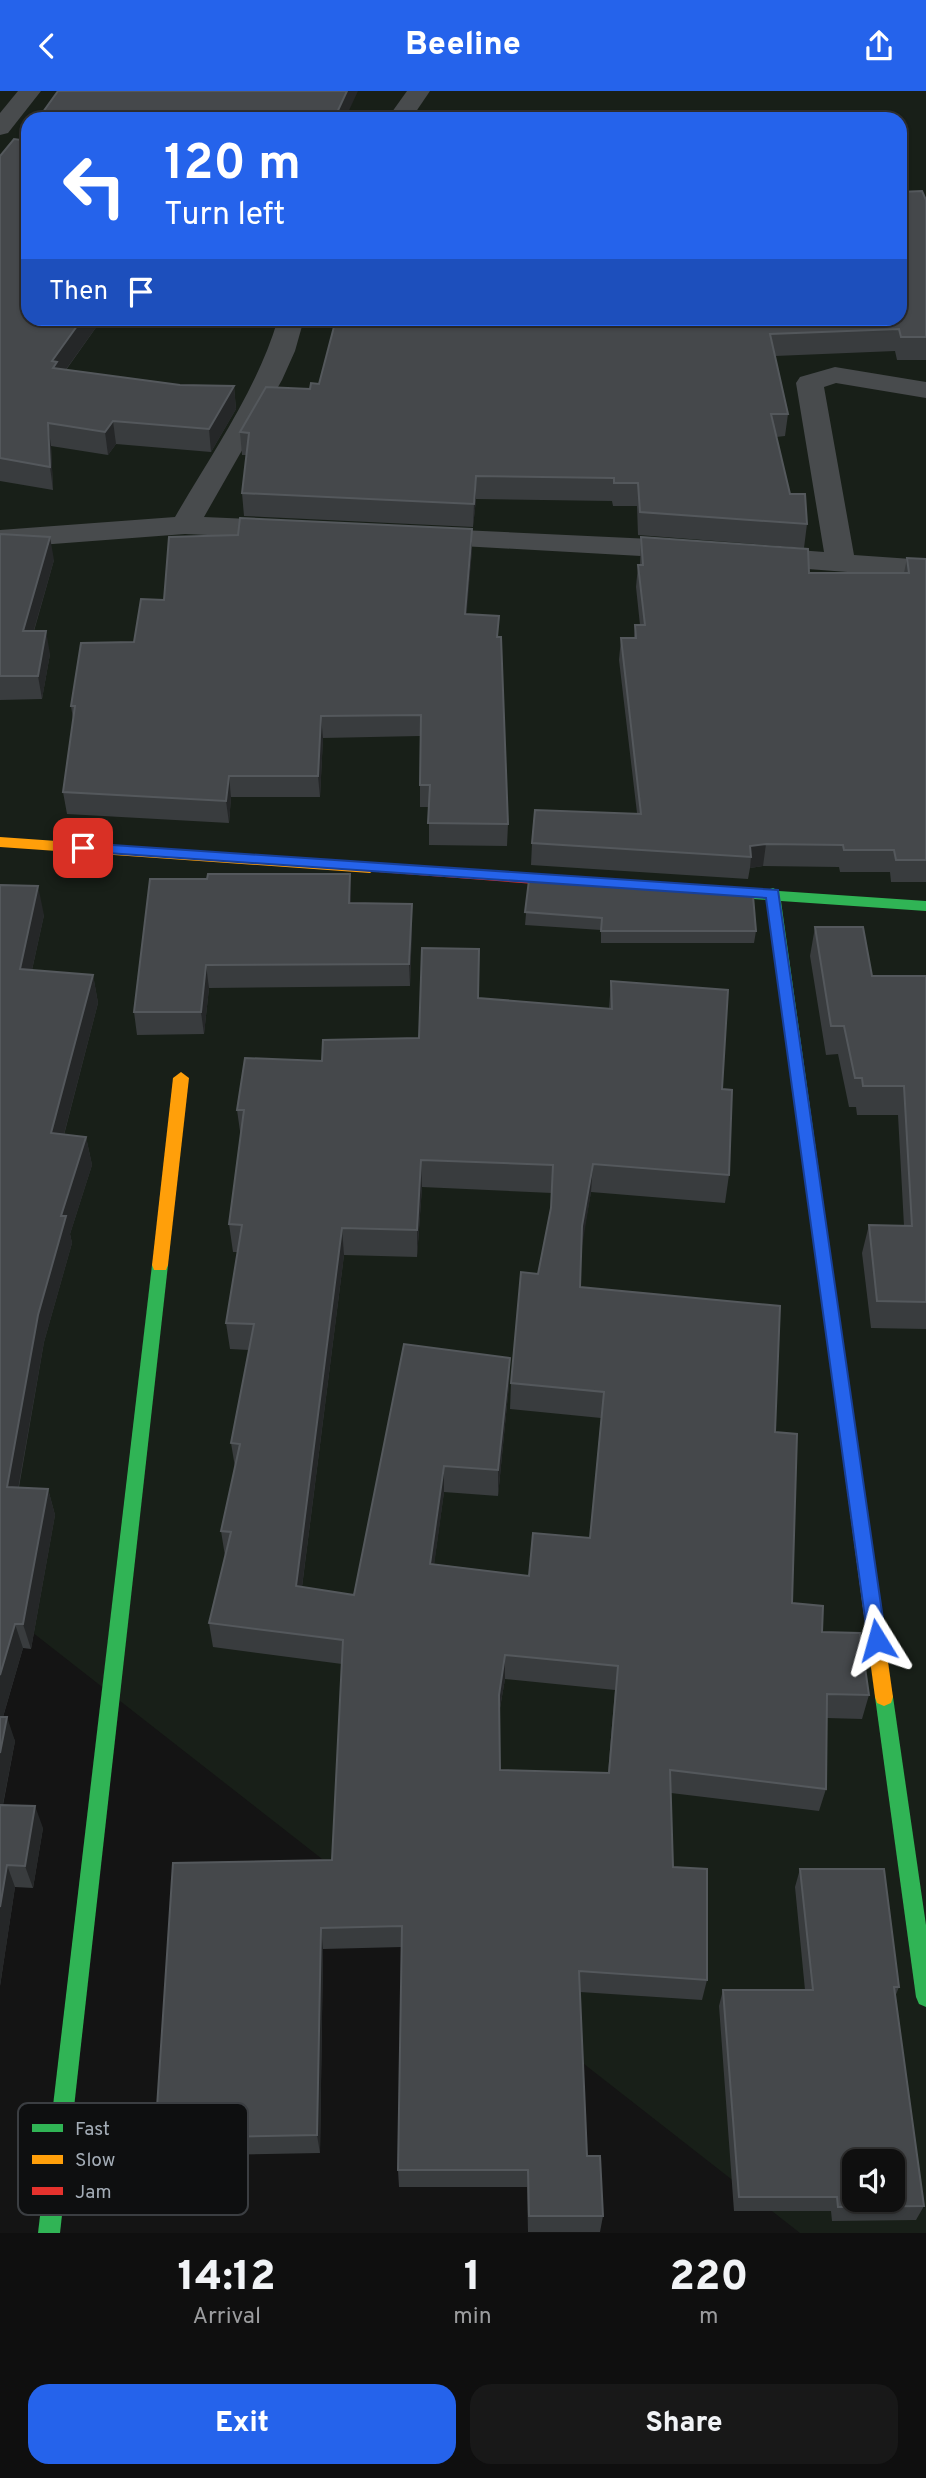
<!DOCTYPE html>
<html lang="en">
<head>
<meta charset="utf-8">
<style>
  :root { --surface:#0f0f0f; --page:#181818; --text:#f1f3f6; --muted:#9b9c9e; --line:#2f2f2f; --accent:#2563eb }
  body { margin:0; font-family:Overpass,sans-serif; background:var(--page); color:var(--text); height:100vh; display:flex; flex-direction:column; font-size:26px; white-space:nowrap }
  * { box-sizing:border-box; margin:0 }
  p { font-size:23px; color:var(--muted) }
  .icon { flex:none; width:38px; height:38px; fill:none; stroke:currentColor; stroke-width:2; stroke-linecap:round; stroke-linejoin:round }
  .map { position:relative; height:2142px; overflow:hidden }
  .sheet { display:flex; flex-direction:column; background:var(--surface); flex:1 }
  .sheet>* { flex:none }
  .banner { position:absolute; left:21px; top:21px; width:886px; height:214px; border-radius:21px; box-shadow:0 2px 5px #0004,0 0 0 2px var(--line); background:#2563eb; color:#fff; overflow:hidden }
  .buttons { position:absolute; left:842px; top:2058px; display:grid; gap:14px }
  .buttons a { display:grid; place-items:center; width:63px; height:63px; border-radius:14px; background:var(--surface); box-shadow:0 2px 5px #0004,0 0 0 2px var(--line); font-size:35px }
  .pin { position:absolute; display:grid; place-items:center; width:60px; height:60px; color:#fff; margin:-30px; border-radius:14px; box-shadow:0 4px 10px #0006 }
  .me { position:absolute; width:77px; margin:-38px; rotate:352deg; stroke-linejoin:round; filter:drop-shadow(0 0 5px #0008) }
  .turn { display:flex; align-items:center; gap:24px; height:147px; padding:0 28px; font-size:32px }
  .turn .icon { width:91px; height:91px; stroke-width:2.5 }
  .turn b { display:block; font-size:49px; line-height:60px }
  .then { display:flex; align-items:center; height:66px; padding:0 28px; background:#0003; gap:14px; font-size:26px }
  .eta { display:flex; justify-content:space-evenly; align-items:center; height:119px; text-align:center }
  .eta b { font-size:42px; font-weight:800; line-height:49px }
  .action { display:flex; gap:14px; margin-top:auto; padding:14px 28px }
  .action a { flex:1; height:80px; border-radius:21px; background:var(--accent); color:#fff; font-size:28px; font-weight:800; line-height:80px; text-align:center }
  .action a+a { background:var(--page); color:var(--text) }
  header { display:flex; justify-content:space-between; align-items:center; height:91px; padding:0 28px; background:var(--accent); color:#fff; font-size:32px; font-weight:800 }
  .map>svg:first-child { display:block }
  .green { fill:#181f18; fill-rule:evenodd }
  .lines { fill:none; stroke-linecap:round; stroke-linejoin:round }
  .street { fill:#484b4d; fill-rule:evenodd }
  .fast { fill:#30b455; fill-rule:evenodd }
  .slow { fill:#ff9f0a; fill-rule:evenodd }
  .jam { fill:#e5322d; fill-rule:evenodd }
  .wall { fill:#393c3e; fill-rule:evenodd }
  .shaded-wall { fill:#252728 }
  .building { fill:#45484b; stroke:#54585c; stroke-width:2; fill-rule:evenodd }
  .route { fill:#2563eb; stroke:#184099; stroke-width:2 }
  .key { fill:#0e0f10; stroke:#3b3e42; stroke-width:2 }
  .key-label { font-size:19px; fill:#a4adb7 }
</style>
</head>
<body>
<header><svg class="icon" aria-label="back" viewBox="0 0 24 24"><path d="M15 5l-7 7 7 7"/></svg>Beeline<svg class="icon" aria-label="share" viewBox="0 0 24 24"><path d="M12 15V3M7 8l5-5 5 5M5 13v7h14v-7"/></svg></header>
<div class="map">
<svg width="926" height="2142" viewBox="0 0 926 2142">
  <rect width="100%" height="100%" fill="#141414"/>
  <!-- green -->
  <path class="green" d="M0,0H926V2142H800L0,1516ZM28,28H900V228H28ZM854,2070H892V2109H854Z"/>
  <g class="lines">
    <!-- street -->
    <g class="street">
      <polygon points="18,0 41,0 8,42 0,44 0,22"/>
      <polygon points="407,0 430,0 411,28 387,28"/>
      <path d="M278,228H304L295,260L282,289L204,426L292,430L302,433L307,439L302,445L292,448L185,443L0,457V439L175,426C212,362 257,299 278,228Z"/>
      <polygon points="835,276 926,291 926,307 836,292 824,296 854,464 926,469 926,487 757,474 747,471 742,465 747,459 757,456 824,461 796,292 800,286"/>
      <polygon points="418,437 694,450 704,453 709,459 704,465 694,468 408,452 403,446 408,440"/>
    </g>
    <!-- fast -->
    <g class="fast">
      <polygon points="601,788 767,799 773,797 779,800 926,810 926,820 781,810 847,1280 845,1285 839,1287 833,1285 831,1280 767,809 596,796 594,793 596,790"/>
      <polygon points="160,1167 166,1169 168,1174 60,2142 38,2142 152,1174 154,1169"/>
      <polygon points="884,1597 891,1600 893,1606 926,1834 926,1916 919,1913 916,1906 875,1606 877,1600"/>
    </g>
    <!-- slow -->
    <g class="slow">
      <polygon points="0,746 370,772 377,777 370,782 0,756"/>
      <polygon points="181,981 189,987 168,1174 166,1179 154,1179 152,1174 173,987"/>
      <polygon points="839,1273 845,1275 847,1280 893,1606 891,1612 884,1615 877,1612 875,1606 831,1280 833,1275"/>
    </g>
    <!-- jam -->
    <polygon class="jam" points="370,772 601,788 608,793 601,798 365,780 363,777"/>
  </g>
  <!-- wall -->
  <g class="wall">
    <polygon points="0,65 28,228 102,228 66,279 180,294 234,295 236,318 211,361 116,353 108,364 51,355 53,399 0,390"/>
    <polygon points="926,109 926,269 897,269 895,260 775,265 788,323 785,345 776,346 790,403 807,433 804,457 638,444 637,415 613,415 612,410 476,408 473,436 244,425 242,402 247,364 242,364 240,341 319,293 549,234 900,228"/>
    <polygon points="472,438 472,459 466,524 498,546 508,733 507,755 429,754 429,716 420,716 420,645 323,647 320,706 231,706 229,732 67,723 63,701 73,628 71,615 134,551 164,509"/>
    <polygon points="0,443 54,469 34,540 50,563 42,608 0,609"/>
    <polygon points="641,446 809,482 904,482 907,467 926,468 926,791 891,791 890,781 840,781 839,776 763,775 750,777 748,788 531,774 532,752 637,722 619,569 621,547 634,547 635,534 640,534 636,496 638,474 640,474"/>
    <polygon points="150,788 351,805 351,812 412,813 412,835 410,895 209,897 204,943 137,944 134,921"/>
    <polygon points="529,789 756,840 754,852 601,852 601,839 525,834"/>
    <polygon points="0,794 44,824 32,879 93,884 98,912 64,1044 86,1046 92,1074 70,1143 72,1152 44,1251 19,1396 48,1398 55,1424 31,1558 23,1557 3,1626 15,1650 3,1714 43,1737 33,1797 15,1796 0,1895"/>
    <polygon points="815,836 872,885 926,885 926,1238 871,1237 862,1162 869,1134 904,1135 898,1024 857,1024 856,1016 849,1016 838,963 826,964 810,865"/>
    <path d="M611,890L722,998L729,1084L725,1112L591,1101L581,1156L580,1196L775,1341L792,1512L822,1541L869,1604L862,1628L827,1627L826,1698L819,1720L671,1702L673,1776L707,1889L702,1909L580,1901L587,2065L603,2125L600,2141H528L527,2096H399L398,2079L402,1856L323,1858L320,2062L161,2065L155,2047L332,1769L342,1573L213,1556L209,1532L225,1465L221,1440L235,1376L231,1352L249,1259L230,1258L226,1232L238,1161H233L229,1133L241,1047L237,1019L322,970L419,947L478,907L609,918ZM422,1096L552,1102L551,1117L538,1183L511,1292L510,1318L601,1327L590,1447L529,1485L434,1473L444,1401L498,1405L509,1293L510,1267L354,1504L302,1496L344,1164L417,1166ZM505,1588L615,1599L608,1682L500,1679L499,1623Z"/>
    <polygon points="800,1778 899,1896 895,1906 924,2115 916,2129 832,2130 831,2120 734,2120 719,1915 723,1899 805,1899 795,1796"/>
  </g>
  <!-- shaded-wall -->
  <g class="shaded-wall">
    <polygon points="347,0 358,0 345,28 334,28"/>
    <polygon points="82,228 102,228 59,288 56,300 52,270"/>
    <polygon points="234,295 236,318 211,361 209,338"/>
    <polygon points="113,330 116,353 108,364 105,341"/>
    <polygon points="48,332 51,355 53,399 50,376"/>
    <polygon points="476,385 476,408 473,436 474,413"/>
    <polygon points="472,438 472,459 465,545 465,523"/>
    <polygon points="50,446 54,469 27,563 23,540"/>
    <polygon points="46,540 50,563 42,608 38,585"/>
    <polygon points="321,625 323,647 320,706 318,685"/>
    <polygon points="229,685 231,706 229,732 226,710"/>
    <polygon points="766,753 763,775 750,777 751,766 750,755"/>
    <polygon points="350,783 351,805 350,834 349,812"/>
    <polygon points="38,795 44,824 26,906 20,878"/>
    <polygon points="412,813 412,835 410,895 409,873"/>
    <polygon points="206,874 209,897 204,943 201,921"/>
    <polygon points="93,884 98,912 57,1070 51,1042"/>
    <polygon points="86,1046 92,1074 70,1143 72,1152 44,1251 14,1421 7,1396 38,1224 61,1125"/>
    <polygon points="421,1069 422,1096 417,1166 417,1139"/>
    <polygon points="593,1073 591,1101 581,1162 582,1135"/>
    <polygon points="342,1137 344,1164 299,1519 296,1495"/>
    <polygon points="510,1267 509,1293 498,1405 498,1379"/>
    <polygon points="444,1375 444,1401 431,1497 430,1473"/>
    <polygon points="48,1398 55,1424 31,1558 23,1533"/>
    <polygon points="15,1533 23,1557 0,1636 0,1584"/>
    <polygon points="505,1564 505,1588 498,1628 499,1604"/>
    <polygon points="7,1626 15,1650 0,1728 0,1662"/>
    <polygon points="35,1715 43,1737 33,1797 25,1775"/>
    <polygon points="7,1774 15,1796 0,1895 0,1816"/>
    <polygon points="321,1837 323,1858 320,2062 317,2044"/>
  </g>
  <!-- building -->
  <g class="building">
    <polygon points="58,0 347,0 334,28 38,28"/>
    <polygon points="28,40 28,228 82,228 52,270 57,271 53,277 180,294 234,295 209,338 113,330 105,341 48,332 50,376 0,367 0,65 14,48 21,49"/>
    <polygon points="922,100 926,109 926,246 901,246 899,238 770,243 788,323 771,323 790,403 805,403 807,433 640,421 638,392 614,392 614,387 476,385 474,413 242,402 249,342 240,341 266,296 310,298 311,292 319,293 336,228 448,228 549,234 551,228 900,228 900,101"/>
    <polygon points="240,427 472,438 465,523 499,525 497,546 501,546 508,733 428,732 430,694 420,694 421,624 321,625 318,685 229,685 226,710 63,701 75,615 71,615 81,552 134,551 141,508 164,509 169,446 238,444"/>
    <polygon points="0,443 50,446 23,540 46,540 38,585 0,585"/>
    <polygon points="641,446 808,458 809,482 909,482 907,467 926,468 926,769 896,769 894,759 844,759 843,754 766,753 750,755 751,766 532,752 535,719 641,723 621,547 636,547 635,534 645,534 638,474 643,474"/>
    <polygon points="208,783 350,783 349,812 412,813 409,873 206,874 201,921 134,921 150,788 207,788"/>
    <polygon points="529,789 753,805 756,840 601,840 602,827 525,821"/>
    <polygon points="0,794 38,795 20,878 93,884 51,1042 86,1046 61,1125 66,1125 38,1224 7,1396 48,1398 23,1533 15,1533 0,1584"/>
    <polygon points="815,836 863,836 872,885 926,885 926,1211 877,1210 869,1134 912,1135 904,995 863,995 862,987 855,987 844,935 831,935"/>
    <path d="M422,857L479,858L478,907L612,918L611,890L728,899L722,998L732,999L729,1084L593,1073L582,1135L580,1196L780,1215L775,1341L797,1343L792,1512L823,1515L822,1541L860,1542L869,1604L827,1603L826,1698L670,1679L673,1776L707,1778V1889L579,1880L587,2065H600L603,2125H529L528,2079H398L402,1835L321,1837L317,2044L155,2047L173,1772L332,1769L343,1549L209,1532L231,1441L221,1440L240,1353L231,1352L254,1233L226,1232L242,1134L229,1133L244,1019H237L245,967L322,970L323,949L419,947ZM421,1069L553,1074L551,1117L538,1183L521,1181L511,1292L604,1301L590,1447L533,1442L529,1485L430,1473L444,1375L498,1379L510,1267L404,1253L354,1504L296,1495L342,1137L417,1139ZM505,1564L618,1575L609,1682L500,1679L499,1604Z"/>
    <polygon points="0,1626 7,1626 0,1662"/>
    <polygon points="0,1714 35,1715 25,1775 7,1774 0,1816"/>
    <path d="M800,1778H884L899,1896H894L924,2115L838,2116L837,2106H739L723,1899H813ZM854,2070H892V2109H854Z"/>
  </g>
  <!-- route -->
  <polygon class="route" points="83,752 778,799 886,1549 884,1555 877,1558 870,1555 868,1549 766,807 78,760 76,757"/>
  <!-- legend -->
  <rect x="18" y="2012" width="230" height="112" rx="10" class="key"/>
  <rect x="32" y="2033" width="31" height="8" fill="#30b455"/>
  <rect x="32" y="2064" width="31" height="9" fill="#ff9f0a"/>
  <rect x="32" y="2096" width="31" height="8" fill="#e5322d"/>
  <g class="key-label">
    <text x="75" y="2044">Fast</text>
    <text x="75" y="2075">Slow</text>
    <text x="75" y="2107">Jam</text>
  </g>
</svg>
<div class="buttons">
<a><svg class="icon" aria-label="sound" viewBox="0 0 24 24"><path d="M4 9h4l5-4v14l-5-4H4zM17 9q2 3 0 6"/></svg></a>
</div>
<div class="pin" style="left:83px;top:757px;background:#d93025"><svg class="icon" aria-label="arrive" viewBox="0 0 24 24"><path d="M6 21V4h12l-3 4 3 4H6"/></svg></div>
<svg class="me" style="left:877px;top:1549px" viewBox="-20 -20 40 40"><path d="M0-17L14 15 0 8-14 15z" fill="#2563eb" stroke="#fff" stroke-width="4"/></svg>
<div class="banner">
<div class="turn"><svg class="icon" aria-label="left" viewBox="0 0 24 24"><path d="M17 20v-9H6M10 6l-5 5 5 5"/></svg><div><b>120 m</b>Turn left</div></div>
<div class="then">Then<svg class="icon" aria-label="arrive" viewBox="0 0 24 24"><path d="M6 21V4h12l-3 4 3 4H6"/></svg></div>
</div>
</div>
<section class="sheet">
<div class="eta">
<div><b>14:12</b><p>Arrival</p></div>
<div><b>1</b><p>min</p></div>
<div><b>220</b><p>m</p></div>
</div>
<div class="action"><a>Exit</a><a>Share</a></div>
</section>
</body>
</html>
